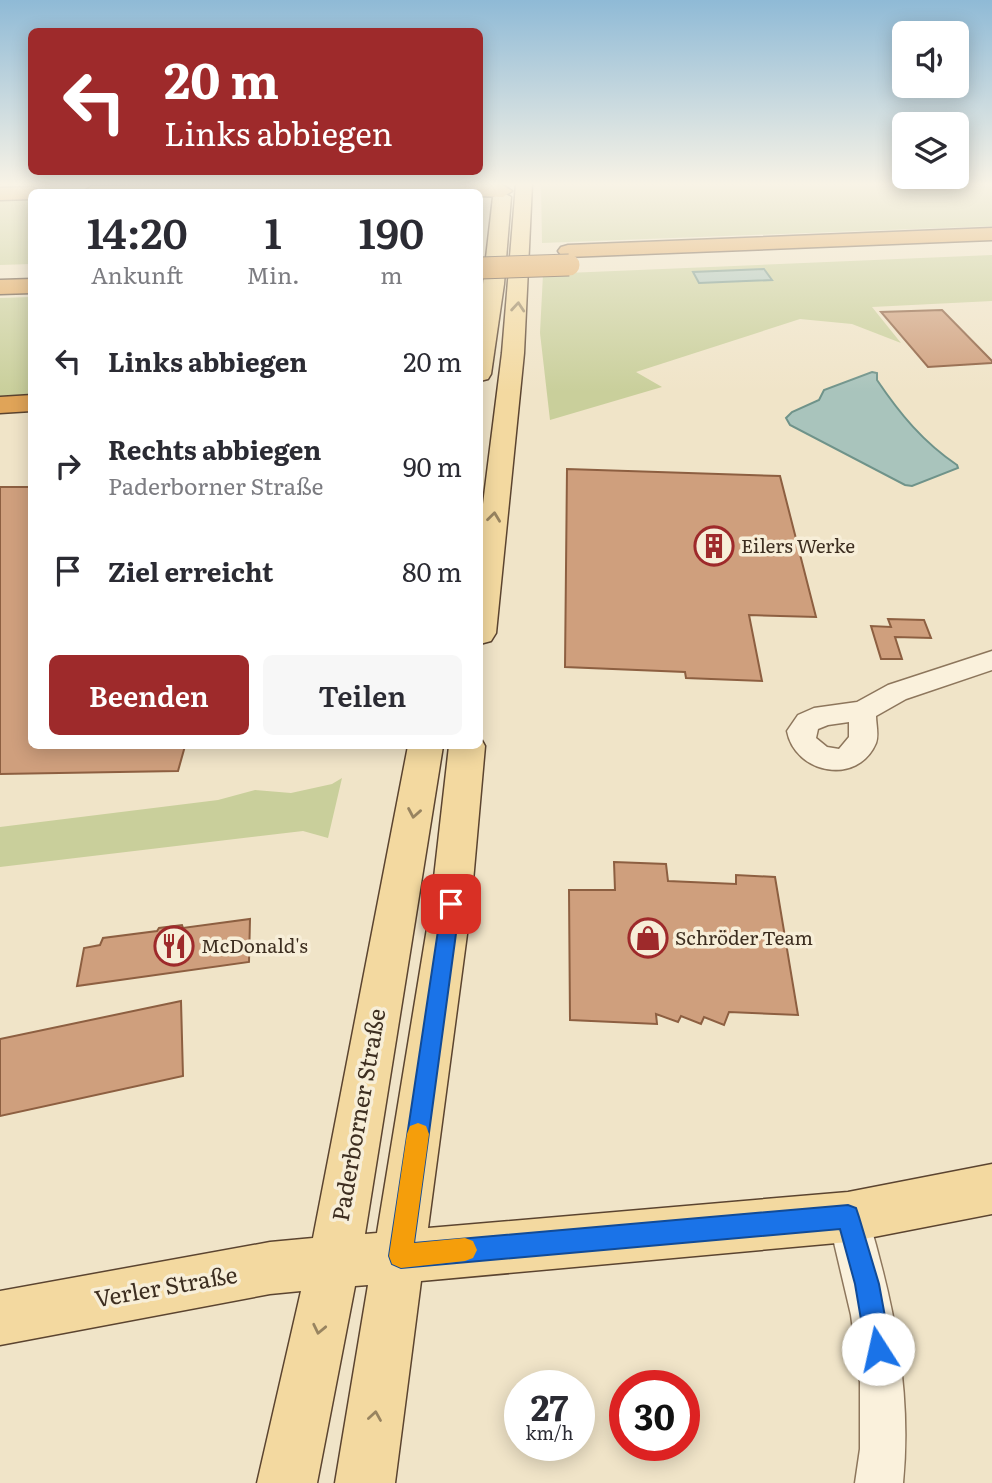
<!DOCTYPE html>
<html lang="de">
<head>
<meta charset="utf-8">
<style>
  :root { --surface:#fff; --page:#f7f7f7; --text:#2b2b33; --muted:#7c7c81; --accent:#9e2a2b }
  body { margin:0; font-family:Literata,serif; background:var(--page); color:var(--text); height:100vh; display:flex; flex-direction:column; font-size:26px; white-space:nowrap }
  * { box-sizing:border-box; margin:0 }
  p { font-size:23px; color:var(--muted) }
  .icon { flex:none; width:38px; height:38px; fill:none; stroke:currentColor; stroke-width:2; stroke-linecap:round; stroke-linejoin:round }
  .map { position:relative; flex:1; overflow:hidden }
  .details { position:absolute; left:28px; top:189px; width:455px; height:560px; display:flex; flex-direction:column; background:var(--surface); border-radius:10px; box-shadow:0 4px 18px #0003 }
  .details>* { flex:none }
  .top-card { position:absolute; left:28px; top:28px; width:455px; height:147px; border-radius:10px; box-shadow:0 4px 18px #0003; background:#9e2a2b; color:#fff; overflow:hidden }
  .buttons { position:absolute; left:892px; top:21px; display:grid; gap:14px }
  .buttons a { display:grid; place-items:center; width:77px; height:77px; border-radius:10px; background:var(--surface); box-shadow:0 4px 18px #0003; font-size:35px }
  .speed { position:absolute; left:504px; top:1370px; display:flex; gap:14px; font-size:35px; font-weight:700; text-align:center }
  .speed>* { display:grid; place-content:center; width:91px; height:91px; border-radius:50%; background:var(--surface); box-shadow:0 4px 18px #0003; line-height:1 }
  .speed small { font-size:18px; font-weight:400 }
  .speed .limit { border:10px solid #d22; background:#fff; color:#111 }
  .pin { position:absolute; display:grid; place-items:center; width:60px; height:60px; color:#fff; margin:-30px; border-radius:14px; box-shadow:0 4px 10px #0006 }
  .me { position:absolute; width:77px; margin:-38px; rotate:350deg; stroke-linejoin:round; filter:drop-shadow(0 0 5px #0008) }
  .turn { display:flex; align-items:center; gap:24px; height:147px; padding:0 21px; font-size:32px }
  .turn .icon { width:91px; height:91px; stroke-width:2.5 }
  .turn b { display:block; font-size:49px; line-height:60px }
  .eta { display:flex; justify-content:space-evenly; align-items:center; height:119px; text-align:center }
  .eta b { font-size:42px; font-weight:600; line-height:49px }
  .primary-button { display:flex; gap:14px; margin-top:auto; padding:14px 21px }
  .primary-button a { flex:1; height:80px; border-radius:10px; background:var(--accent); color:#fff; font-size:28px; font-weight:600; line-height:80px; text-align:center }
  .primary-button a+a { background:var(--page); color:var(--text) }
  ul { padding:0; list-style:none }
  li { display:flex; align-items:center; gap:21px; height:105px; padding:0 21px }
  li div { flex:1 }
  li b { display:block; font-size:26px }
  li em { font-style:normal }
  .map>svg:first-child { display:block }
  .green { fill:#c9cf9b }
  .water { fill:#a9c4bc; stroke:#6f938a; stroke-width:2 }
  .building { fill:#cf9f7d; stroke:#8d5f41; stroke-width:2 }
  .lines { fill:none; stroke-linecap:round; stroke-linejoin:round }
  .minor-casing { stroke:#8d765c; stroke-width:3 }
  .major-casing { stroke:#5b4430; stroke-width:3 }
  .highway-casing { stroke:#5b4430; stroke-width:3 }
  .minor { fill:#faf1dc; fill-rule:evenodd }
  .major { fill:#f3d9a0; fill-rule:evenodd }
  .highway { fill:#e0a458; fill-rule:evenodd }
  .highway-bridge-casing { stroke:#5b4430; stroke-width:23; stroke-linecap:butt }
  .highway-bridge { stroke:#e0a458; stroke-width:21 }
  .oneway { stroke:#988460 }
  .route { fill:#1a73e8; stroke:#114b97; stroke-width:2 }
  .slow { fill:#f59e0b }
  .labels { text-anchor:middle; stroke-width:7; stroke-linejoin:round; paint-order:stroke }
  .poi-label { font-size:19px; fill:#3d2e20; stroke:#f7eed8; text-anchor:start }
  .near-street-label { font-size:23px; fill:#3d2e20; stroke:#f7eed8 }
</style>
</head>
<body>
<div class="map">
<svg width="992" height="1483" viewBox="0 0 992 1483">
  <rect width="100%" height="100%" fill="#f0e4c8"/>
  <!-- green -->
  <g class="green">
    <polygon points="541,184 992,184 992,226 542,243"/>
    <polygon points="0,196 31,196 31,264 0,265"/>
    <polygon points="992,255 992,301 872,307 901,343 852,324 800,319 636,372 662,387 550,420 540,333 543,274"/>
    <polygon points="31,297 31,395 0,396 0,298"/>
    <polygon points="342,778 328,838 303,831 0,867 0,827 218,800 255,790 291,793 332,784"/>
  </g>
  <!-- water -->
  <g class="water">
    <polygon points="764,269 772,280 699,283 693,272"/>
    <path d="M872,372L877,373V380C900,414 923,442 957,465L958,468L912,486L905,485L790,425L786,418L792,412L819,400L824,390Z"/>
  </g>
  <!-- building -->
  <g class="building">
    <polygon points="942,310 992,361 992,363 928,367 881,312"/>
    <polygon points="567,469 780,476 816,617 749,615 762,681 686,678 685,672 565,667"/>
    <polygon points="0,487 32,487 32,746 185,746 178,771 0,774"/>
    <polygon points="888,619 924,620 931,638 895,637 902,659 881,659 871,626 891,627"/>
    <polygon points="614,862 666,864 668,881 736,884 736,875 775,877 798,1015 729,1012 724,1025 704,1017 701,1024 681,1016 678,1022 656,1014 657,1024 570,1020 569,890 615,890"/>
    <polygon points="250,919 249,962 77,986 84,948 100,945 103,938 157,931 159,928 182,925 183,928"/>
    <polygon points="181,1001 183,1076 0,1116 0,1039"/>
  </g>
  <g class="lines">
    <!-- minor casing -->
    <g class="minor-casing">
      <g id="minor">
        <path d="M992,651V670L906,699L876,716C876,724 879,735 876,743C858,786 795,774 787,731L798,715L814,708L857,702L888,685ZM849,722V737L839,749L827,747L816,738L818,729L828,725Z"/>
        <path d="M848,1197L862,1203L868,1217C894,1305 912,1391 903,1483H855L860,1449V1382L851,1315L828,1217L834,1203Z"/>
      </g>
    </g>
    <!-- major casing -->
    <g class="major-casing">
      <g id="major">
        <polygon points="516,184 532,184 524,353 496,633 491,641 480,644 480,528 502,353"/>
        <polygon points="502,192 511,197 504,284 491,374 488,379 480,381 480,310 493,197"/>
        <polygon points="480,737 485,746 471,904 428,1228 848,1192 992,1164 992,1214 848,1242 421,1281 395,1483 335,1483 368,1285 355,1286 317,1483 257,1483 301,1291 270,1294 0,1345 0,1291 270,1242 313,1238 408,746 443,746 365,1234 377,1233 431,904 449,746 480,746"/>
      </g>
    </g>
    <!-- highway casing -->
    <g class="highway-casing">
      <g id="highway">
        <polygon points="210,184 474,184 503,185 512,191 503,197 480,196 480,192 432,192 431,190 83,192 92,186"/>
        <polygon points="32,187 41,192 32,192 32,199 0,200 0,188"/>
        <polygon points="992,228 992,240 568,257 561,255 558,251 561,247 568,245"/>
        <polygon points="32,279 32,293 0,294 0,280"/>
        <polygon points="32,395 32,411 0,413 0,397"/>
      </g>
    </g>
    <!-- minor -->
    <use href="#minor" class="minor"/>
    <!-- major -->
    <use href="#major" class="major"/>
    <!-- highway -->
    <use href="#highway" class="highway"/>
    <!-- highway-bridge casing -->
    <g class="highway-bridge-casing">
      <polyline id="highway-bridge" points="480,268 569,265"/>
    </g>
    <!-- highway-bridge -->
    <use href="#highway-bridge" class="highway-bridge"/>
  </g>
  <!-- one-way arrows -->
  <defs><path id="oneway-chevron" d="M-2-3.5L2.5 0L-2 3.5" fill="none" stroke-width="1.6" stroke-linecap="round" stroke-linejoin="round" transform="scale(1.75)"/></defs>
  <g class="oneway">
    <use href="#oneway-chevron" transform="translate(518 307) rotate(-85)"/>
    <use href="#oneway-chevron" transform="translate(494 517) rotate(-83)"/>
    <use href="#oneway-chevron" transform="translate(414 813) rotate(100)"/>
    <use href="#oneway-chevron" transform="translate(319 1329) rotate(102)"/>
    <use href="#oneway-chevron" transform="translate(375 1416) rotate(-81)"/>
  </g>
  <!-- sky -->
  <linearGradient id="sky" x2="0" y2="1"><stop stop-color="#8fbad6"/><stop offset="0.47" stop-color="#f8f3e6"/><stop offset="1" stop-color="#f8f3e6" stop-opacity="0"/></linearGradient>
  <rect width="992" height="392" fill="url(#sky)"/>
  <!-- route -->
  <polygon class="route" points="451,896 458,898 460,904 414,1243 848,1205 856,1208 859,1217 879,1284 891,1349 887,1357 878,1361 870,1357 866,1349 855,1284 840,1229 401,1268 392,1264 389,1256 442,904 445,898"/>
  <!-- slow -->
  <polygon class="slow" points="418,1123 426,1126 429,1134 414,1243 465,1238 473,1241 477,1250 473,1258 465,1261 401,1268 392,1264 389,1256 407,1134 410,1126"/>
  <!-- icons -->
  <defs>
    <g id="building-ring" transform="scale(2.0125)"><circle r="9.5" fill="#f7eed8" stroke="#9e2a2b" stroke-width="1.5"/><path d="M-4-6H4V6H1V3H-1V6H-4ZM-2.5-4.3h1.7v1.8h-1.7ZM.8-4.3h1.7v1.8H.8ZM-2.5-1h1.7V.8h-1.7ZM.8-1h1.7V.8H.8Z" fill="#9e2a2b"/></g>
    <g id="shop-ring" transform="scale(2.0125)"><circle r="9.5" fill="#f7eed8" stroke="#9e2a2b" stroke-width="1.5"/><path d="M-5-2.5h2.3a2.7 3.5 0 0 1 5.4 0H5L5.5 6h-11ZM-1.5-2.5h3a1.5 2.3 0 0 0-3 0Z" fill="#9e2a2b"/></g>
    <g id="restaurant-ring" transform="scale(2.0125)"><circle r="9.5" fill="#f7eed8" stroke="#9e2a2b" stroke-width="1.5"/><path d="M-5-6h1v4h1v-4h1v4h1v-4h1v5L-1.5 .5V6h-2V.5L-5-1ZM5-6V6H3V1.5H1.5Q1.5-4 5-6Z" fill="#9e2a2b"/></g>
  </defs>
  <g fill-rule="evenodd">
    <use href="#building-ring" x="714" y="546"/>
    <use href="#shop-ring" x="648" y="938"/>
    <use href="#restaurant-ring" x="174" y="946"/>
  </g>
  <g class="labels">
    <!-- poi labels -->
    <g class="poi-label">
      <text x="741" y="553">Eilers Werke</text>
      <text x="675" y="945">Schröder Team</text>
      <text x="201" y="953">McDonald's</text>
    </g>
    <!-- near-street labels -->
    <g class="near-street-label">
      <text transform="translate(359 1115) rotate(-80)" y="8">Paderborner Straße</text>
      <text transform="translate(166 1287) rotate(-10)" y="8">Verler Straße</text>
    </g>
  </g>
</svg>
<div class="buttons">
<a><svg class="icon" aria-label="sound" viewBox="0 0 24 24"><path d="M4 9h4l5-4v14l-5-4H4zM17 9q2 3 0 6"/></svg></a>
<a><svg class="icon" aria-label="layers" viewBox="0 0 24 24"><path d="M12 4l9 5-9 5-9-5zM3 14l9 5 9-5"/></svg></a>
</div>
<div class="speed"><div>27<small>km/h</small></div><div class="limit">30</div></div>
<div class="pin" style="left:451px;top:904px;background:#d93025"><svg class="icon" aria-label="arrive" viewBox="0 0 24 24"><path d="M6 21V4h12l-3 4 3 4H6"/></svg></div>
<svg class="me" style="left:878px;top:1349px" viewBox="-20 -20 40 40"><circle r="19" fill="#fff"/><path d="M0-13L10 11 0 6-10 11z" fill="#1a73e8"/></svg>
<div class="top-card">
<div class="turn"><svg class="icon" aria-label="left" viewBox="0 0 24 24"><path d="M17 20v-9H6M10 6l-5 5 5 5"/></svg><div><b>20 m</b>Links abbiegen</div></div>
</div>
<section class="details">
<div class="eta">
<div><b>14:20</b><p>Ankunft</p></div>
<div><b>1</b><p>Min.</p></div>
<div><b>190</b><p>m</p></div>
</div>
<ul>
<li><svg class="icon" aria-label="left" viewBox="0 0 24 24"><path d="M17 20v-9H6M10 6l-5 5 5 5"/></svg><div><b>Links abbiegen</b></div><em>20 m</em></li>
<li><svg class="icon" aria-label="right" viewBox="0 0 24 24"><path d="M7 20v-9h11M14 6l5 5-5 5"/></svg><div><b>Rechts abbiegen</b><p>Paderborner Straße</p></div><em>90 m</em></li>
<li><svg class="icon" aria-label="arrive" viewBox="0 0 24 24"><path d="M6 21V4h12l-3 4 3 4H6"/></svg><div><b>Ziel erreicht</b></div><em>80 m</em></li>
</ul>
<div class="primary-button"><a>Beenden</a><a>Teilen</a></div>
</section>
</div>
</body>
</html>
